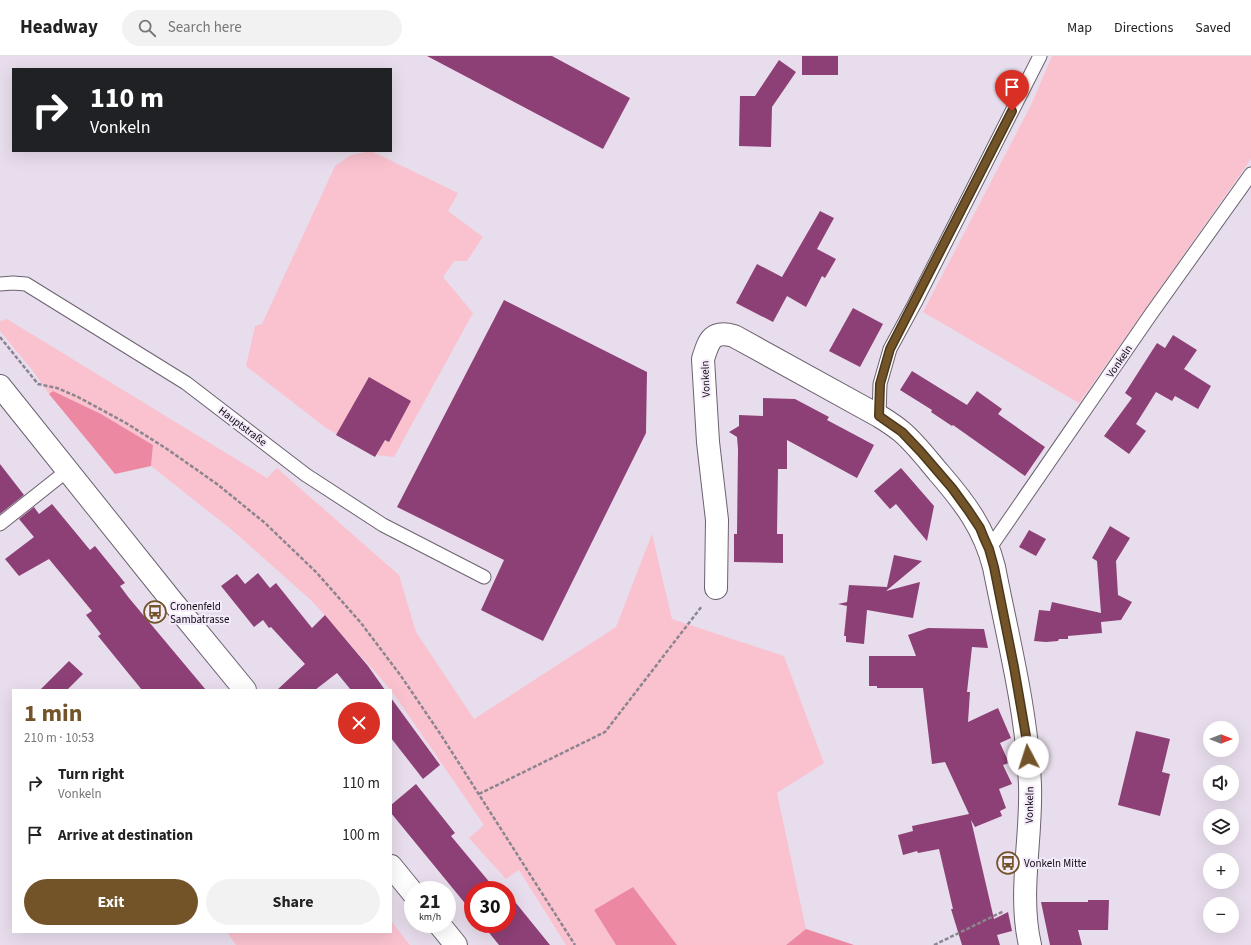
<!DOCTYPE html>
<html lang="en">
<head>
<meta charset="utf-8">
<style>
  :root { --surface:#fff; --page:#f2f2f2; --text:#222; --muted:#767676; --line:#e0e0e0; --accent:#735429 }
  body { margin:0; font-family:"Source Sans 3",sans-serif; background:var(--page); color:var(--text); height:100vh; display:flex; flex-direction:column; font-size:15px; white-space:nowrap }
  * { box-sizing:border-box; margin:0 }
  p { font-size:13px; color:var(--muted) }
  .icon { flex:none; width:22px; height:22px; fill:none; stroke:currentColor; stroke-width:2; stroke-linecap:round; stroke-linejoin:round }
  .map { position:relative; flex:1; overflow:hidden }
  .details { position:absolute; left:12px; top:633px; width:380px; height:244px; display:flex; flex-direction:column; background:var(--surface); border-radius:0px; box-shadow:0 4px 16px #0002 }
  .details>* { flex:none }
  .guide { position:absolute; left:12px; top:12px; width:380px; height:84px; border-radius:0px; box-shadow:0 4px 16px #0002; background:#202124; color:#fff; overflow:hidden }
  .needle { width:26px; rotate:90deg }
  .tools { position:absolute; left:1203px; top:665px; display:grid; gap:8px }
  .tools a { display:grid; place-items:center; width:36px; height:36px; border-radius:50%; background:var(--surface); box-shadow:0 4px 16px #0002; font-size:20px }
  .speed { position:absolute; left:404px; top:825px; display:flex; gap:8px; font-size:20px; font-weight:700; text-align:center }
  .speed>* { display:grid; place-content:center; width:52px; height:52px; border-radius:50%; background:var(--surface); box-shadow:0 4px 16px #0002; line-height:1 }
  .speed small { font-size:10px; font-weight:400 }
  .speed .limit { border:6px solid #d22; background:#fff; color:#111 }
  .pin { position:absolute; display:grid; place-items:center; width:34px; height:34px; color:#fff; margin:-41px -17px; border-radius:50% 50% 50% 0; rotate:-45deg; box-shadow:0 0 4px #0007 }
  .pin .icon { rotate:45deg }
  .me { position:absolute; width:44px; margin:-22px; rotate:355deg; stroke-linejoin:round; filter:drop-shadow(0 0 3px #0008) }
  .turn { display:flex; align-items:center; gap:14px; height:84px; padding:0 12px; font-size:18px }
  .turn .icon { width:52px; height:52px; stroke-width:2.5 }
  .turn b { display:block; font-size:28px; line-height:34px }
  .round { display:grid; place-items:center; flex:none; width:42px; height:42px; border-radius:21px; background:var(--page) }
  .headline { display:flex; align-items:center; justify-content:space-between; height:68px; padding:0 12px }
  h1 { font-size:24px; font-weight:700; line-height:30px; color:var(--accent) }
  .cta { display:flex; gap:8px; margin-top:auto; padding:8px 12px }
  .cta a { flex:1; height:46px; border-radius:24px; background:var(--accent); color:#fff; font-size:16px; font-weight:700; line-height:46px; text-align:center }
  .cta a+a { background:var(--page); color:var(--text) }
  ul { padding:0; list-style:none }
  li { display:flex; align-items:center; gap:12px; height:52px; padding:0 12px }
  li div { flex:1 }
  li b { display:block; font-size:15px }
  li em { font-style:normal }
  header { display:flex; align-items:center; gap:24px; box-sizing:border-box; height:56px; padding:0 20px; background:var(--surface); border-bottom:1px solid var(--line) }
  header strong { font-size:19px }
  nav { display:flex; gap:22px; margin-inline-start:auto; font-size:14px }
  .search { width:280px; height:36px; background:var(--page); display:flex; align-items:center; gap:10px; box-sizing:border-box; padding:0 14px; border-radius:22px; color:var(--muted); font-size:15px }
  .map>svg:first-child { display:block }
  .green { fill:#fac2cf }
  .forest { fill:#ec88a2 }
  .building { fill:#8d4076 }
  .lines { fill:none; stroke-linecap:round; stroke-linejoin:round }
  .service-casing { stroke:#6c626f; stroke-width:15 }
  .minor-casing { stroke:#6c626f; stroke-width:24 }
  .secondary-casing { stroke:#6c626f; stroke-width:24 }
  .path { stroke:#8c858f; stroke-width:2.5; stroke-dasharray:4 2; stroke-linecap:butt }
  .service { stroke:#fff; stroke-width:13 }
  .minor { stroke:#fff; stroke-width:22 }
  .secondary { stroke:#fff; stroke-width:22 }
  .route-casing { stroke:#4b371b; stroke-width:10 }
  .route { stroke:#735429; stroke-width:7 }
  .labels { text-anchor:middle; stroke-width:4; stroke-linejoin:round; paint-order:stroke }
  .street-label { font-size:11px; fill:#0d0a0f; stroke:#f5eafa }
  .poi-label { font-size:11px; fill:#0d0a0f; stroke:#f5eafa; text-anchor:start }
</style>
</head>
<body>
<header>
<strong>Headway</strong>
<div class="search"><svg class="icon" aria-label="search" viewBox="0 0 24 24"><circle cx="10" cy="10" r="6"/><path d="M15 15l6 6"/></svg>Search here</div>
<nav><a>Map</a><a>Directions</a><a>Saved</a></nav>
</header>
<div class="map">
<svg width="1251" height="889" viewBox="0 0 1251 889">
  <rect width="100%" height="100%" fill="#e8ddec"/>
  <!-- green -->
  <g class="green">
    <polygon points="1052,0 1251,0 1251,103 1079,347 923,256 1031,49"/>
    <polygon points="371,95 458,137 448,155 483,181 467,205 454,205 443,221 473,257 394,401 376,399 326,372 246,310 255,270 262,268 335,110 351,99"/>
    <polygon points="7,263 267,422 277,412 399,519 416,576 474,663 616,571 652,478 672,563 784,600 824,707 777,737 806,873 786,889 677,889 633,831 594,854 616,889 566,889 519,814 506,823 469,782 484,769 391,634 312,545 232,474 151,410 153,389 101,358 53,335 49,338 33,315 0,275 0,265"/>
    <polygon points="391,865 410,889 236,889 227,876 391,876"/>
  </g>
  <!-- forest -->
  <g class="forest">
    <polygon points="53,335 101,358 153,389 151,410 115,418 49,338"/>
    <polygon points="633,831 677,889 616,889 594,854"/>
    <polygon points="806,873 854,889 786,889"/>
  </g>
  <!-- building -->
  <g class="building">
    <polygon points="427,0 552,0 630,42 603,93"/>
    <rect x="802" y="0" width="36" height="19"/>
    <polygon points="779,4 796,16 772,51 771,91 739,90 740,40 755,40"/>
    <polygon points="820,155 834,162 817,193 836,203 825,222 822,220 806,251 787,240 773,266 736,247 757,208 782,221"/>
    <polygon points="504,244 647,316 646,377 543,585 481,554 504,504 397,451"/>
    <polygon points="853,252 883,268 860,311 829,295"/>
    <polygon points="1173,279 1197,294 1184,313 1211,330 1198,353 1175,340 1172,345 1156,336 1136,368 1146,375 1129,398 1104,380 1132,342 1125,337 1157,287 1165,292"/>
    <polygon points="912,315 967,349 977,335 1002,353 998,358 1045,391 1025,420 953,369 952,370 931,356 932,354 900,334"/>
    <polygon points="369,321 411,345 389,386 385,384 375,401 336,379"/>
    <polygon points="763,342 795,343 829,361 827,364 874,389 857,422 787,384 787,413 778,413 777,478 783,478 783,507 734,506 734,478 737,478 738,393 737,381 729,376 739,370 739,359 763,360"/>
    <polygon points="0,408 24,439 0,458"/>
    <polygon points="901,412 934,450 927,485 896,448 890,453 874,435"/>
    <polygon points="52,448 90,494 95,490 125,527 120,530 129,542 206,634 142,634 98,580 101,578 86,559 92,555 49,503 19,520 5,503 34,481 19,463 34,451 39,458"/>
    <polygon points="1110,470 1130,482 1116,505 1118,539 1132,546 1121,564 1101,566 1102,577 1068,580 1068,583 1059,583 1058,585 1046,586 1034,585 1039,554 1050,555 1052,546 1101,557 1097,505 1092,502"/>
    <polygon points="1029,474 1046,483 1036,500 1019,491"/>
    <polygon points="894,499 922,505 886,535 920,526 913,562 867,554 864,588 846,586 846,580 844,580 847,550 838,548 847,546 849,529 887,531"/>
    <polygon points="258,517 270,532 276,527 312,572 325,559 368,610 385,634 351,634 337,617 315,634 277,634 305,608 271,571 269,572 263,564 254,571 221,530 237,518 245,528"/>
    <polygon points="928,572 984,573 988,592 972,591 967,636 970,636 968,666 998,652 1011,682 1000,687 1009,707 1003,709 1012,728 999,733 1006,752 1000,755 1002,760 975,771 971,764 994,863 1008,856 1012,875 997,879 1000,889 962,889 951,853 953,853 939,793 918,797 917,795 903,799 898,779 913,775 912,770 969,758 945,706 932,708 923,632 877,632 877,630 869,630 869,600 916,600 908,579"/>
    <polygon points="69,605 83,618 67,634 40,634"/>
    <polygon points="391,642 440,709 423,723 391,682"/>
    <polygon points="1136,675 1170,683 1162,716 1170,718 1160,760 1118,749"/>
    <polygon points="416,728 455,777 451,780 496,834 473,834 473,857 391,757 391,749"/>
    <polygon points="507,836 550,889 499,889 482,868 507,868"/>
    <polygon points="1088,844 1109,844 1108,874 1078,874 1082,889 1050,889 1041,846 1088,846"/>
  </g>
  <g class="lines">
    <!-- service casing -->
    <g class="service-casing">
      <g id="service">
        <polyline points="0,228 13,227 26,228 186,327 306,419 383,469 484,521"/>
        <polyline points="879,360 880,328 890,293 915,247 1040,0"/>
        <polyline points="0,468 68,414"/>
        <polyline points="989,493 1151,258 1251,118"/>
      </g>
    </g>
    <!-- minor casing -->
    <g class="minor-casing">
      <path id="minor" d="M716,532L717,464L708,386L703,303C709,284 712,274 734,280L879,360C887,365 895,370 902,376C916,388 927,403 939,417C965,447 984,472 994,511C1008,583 1027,655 1030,729C1032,782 1018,837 1030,889"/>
    </g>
    <!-- secondary casing -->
    <g class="secondary-casing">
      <g id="secondary">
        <polyline points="0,330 172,545 245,634"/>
        <polyline points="391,810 413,837"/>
        <polyline points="439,868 456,889"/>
      </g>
    </g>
    <!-- path -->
    <g class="path">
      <polyline points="0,281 38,328 57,332 78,341 126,367 167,393 217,428 265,467 317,517 361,567 401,620 441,679 575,889"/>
      <polyline points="479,738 605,676 702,550"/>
      <polyline points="934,889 1004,855"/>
    </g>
    <!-- service -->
    <use href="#service" class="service"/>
    <!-- minor -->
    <use href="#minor" class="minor"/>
    <!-- secondary -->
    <use href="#secondary" class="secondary"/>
  </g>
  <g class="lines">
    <!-- route casing -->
    <g class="route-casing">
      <polyline id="route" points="1012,55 890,293 880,328 879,360 902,376 921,396 952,432 968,454 980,472 984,482 989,493 994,511 1014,611 1027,686 1028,701"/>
    </g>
    <!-- route -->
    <use href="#route" class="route"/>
  </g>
  <!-- icons -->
  <defs>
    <g id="bus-ring" transform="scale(1.15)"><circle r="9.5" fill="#f5eafa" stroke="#735429" stroke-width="1.5"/><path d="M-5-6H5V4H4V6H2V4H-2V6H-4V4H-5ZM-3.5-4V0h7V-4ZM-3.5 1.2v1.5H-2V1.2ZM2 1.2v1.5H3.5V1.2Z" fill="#735429"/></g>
  </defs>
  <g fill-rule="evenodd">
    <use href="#bus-ring" x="155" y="556"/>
    <use href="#bus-ring" x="1008" y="807"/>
  </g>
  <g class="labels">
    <!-- street labels -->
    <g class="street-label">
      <text transform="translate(1119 305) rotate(-56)" y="4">Vonkeln</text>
      <text transform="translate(705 323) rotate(-92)" y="4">Vonkeln</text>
      <text transform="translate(243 370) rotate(37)" y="4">Hauptstraße</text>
      <text transform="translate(1029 749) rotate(-89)" y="4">Vonkeln</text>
    </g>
    <!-- poi labels -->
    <g class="poi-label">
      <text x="170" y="554">Cronenfeld<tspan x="170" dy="13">Sambatrasse</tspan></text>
      <text x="1024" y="811">Vonkeln Mitte</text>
    </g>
  </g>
</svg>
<div class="tools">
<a><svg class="needle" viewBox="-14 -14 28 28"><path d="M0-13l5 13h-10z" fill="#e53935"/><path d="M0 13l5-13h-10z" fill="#767676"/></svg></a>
<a><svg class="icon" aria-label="sound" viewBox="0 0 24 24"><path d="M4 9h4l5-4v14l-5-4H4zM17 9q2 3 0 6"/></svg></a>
<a><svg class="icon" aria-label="layers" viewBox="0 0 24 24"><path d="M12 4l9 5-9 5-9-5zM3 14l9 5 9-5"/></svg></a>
<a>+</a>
<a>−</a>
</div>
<div class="speed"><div>21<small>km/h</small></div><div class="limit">30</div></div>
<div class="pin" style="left:1012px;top:55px;background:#d93025"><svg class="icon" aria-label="arrive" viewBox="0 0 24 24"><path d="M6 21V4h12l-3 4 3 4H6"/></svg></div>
<svg class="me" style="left:1028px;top:701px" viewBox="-20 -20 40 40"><circle r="19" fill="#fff"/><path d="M0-13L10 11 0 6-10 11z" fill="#735429"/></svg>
<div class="guide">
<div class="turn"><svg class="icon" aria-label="right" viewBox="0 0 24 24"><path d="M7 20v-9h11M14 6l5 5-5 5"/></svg><div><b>110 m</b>Vonkeln</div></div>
</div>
<section class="details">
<div class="headline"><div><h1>1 min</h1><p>210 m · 10:53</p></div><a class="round" style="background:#d93025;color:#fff"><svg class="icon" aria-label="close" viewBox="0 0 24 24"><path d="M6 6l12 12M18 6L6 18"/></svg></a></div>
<ul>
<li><svg class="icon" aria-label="right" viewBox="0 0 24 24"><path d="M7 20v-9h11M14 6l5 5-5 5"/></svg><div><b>Turn right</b><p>Vonkeln</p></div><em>110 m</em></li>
<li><svg class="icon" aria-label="arrive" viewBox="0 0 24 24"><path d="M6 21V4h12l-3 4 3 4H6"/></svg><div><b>Arrive at destination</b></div><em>100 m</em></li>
</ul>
<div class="cta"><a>Exit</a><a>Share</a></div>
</section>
</div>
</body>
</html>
